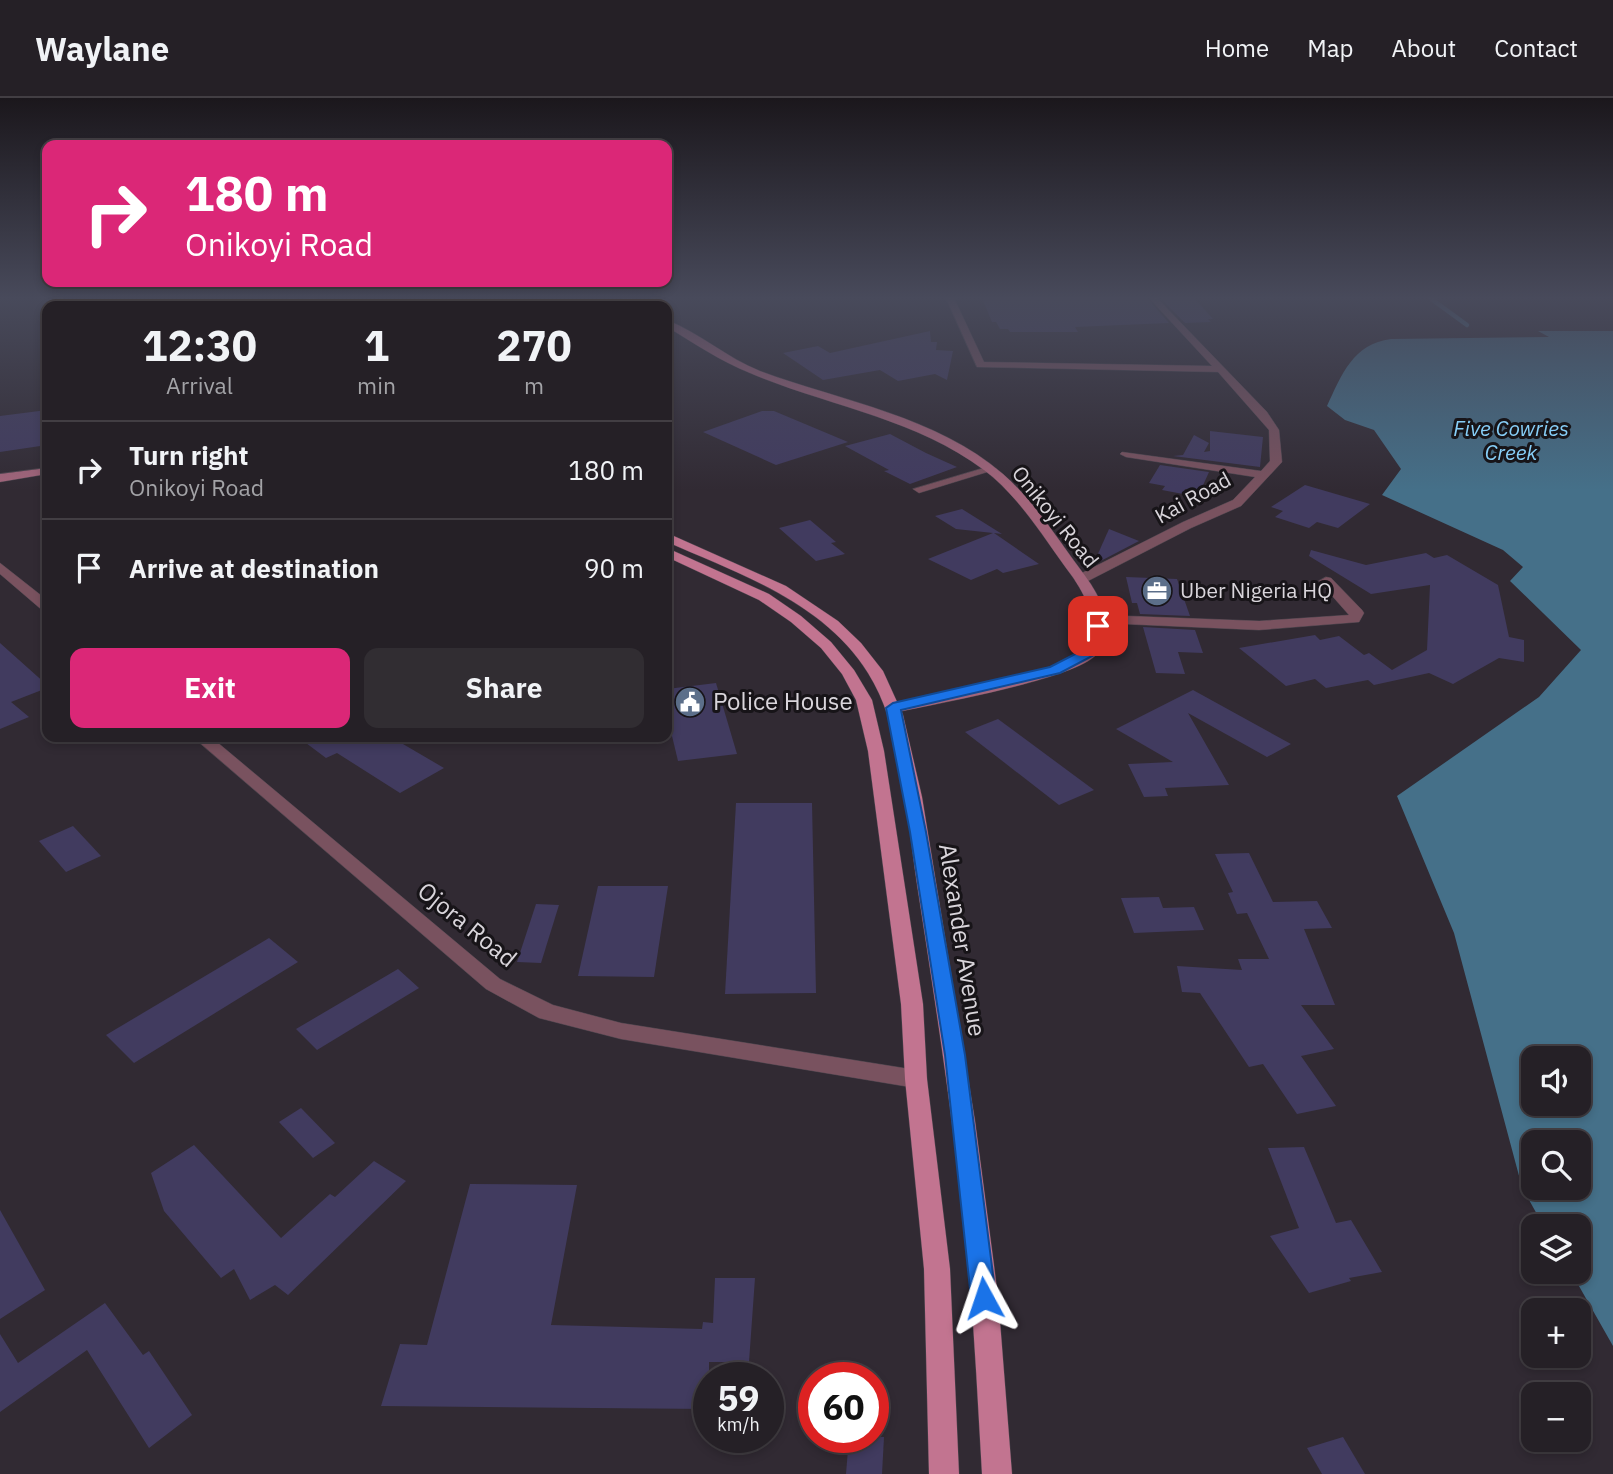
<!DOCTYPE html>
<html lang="en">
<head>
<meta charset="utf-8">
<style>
  :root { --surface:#252026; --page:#312d32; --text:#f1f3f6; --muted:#a3a3a7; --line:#423e43; --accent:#db2777 }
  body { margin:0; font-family:"IBM Plex Sans",sans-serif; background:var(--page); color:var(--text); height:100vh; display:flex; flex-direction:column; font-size:26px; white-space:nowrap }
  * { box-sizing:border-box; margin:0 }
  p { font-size:23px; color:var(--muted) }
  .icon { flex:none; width:38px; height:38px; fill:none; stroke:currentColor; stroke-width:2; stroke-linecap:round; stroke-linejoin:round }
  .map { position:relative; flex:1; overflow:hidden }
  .sheet { position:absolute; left:42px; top:203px; width:630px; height:441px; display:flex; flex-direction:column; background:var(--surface); border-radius:14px; box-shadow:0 4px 10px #0003,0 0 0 2px var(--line) }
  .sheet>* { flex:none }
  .banner { position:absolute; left:42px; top:42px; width:630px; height:147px; border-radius:14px; box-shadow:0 4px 10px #0003,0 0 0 2px var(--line); background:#db2777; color:#fff; overflow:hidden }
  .fabs { position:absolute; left:1521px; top:948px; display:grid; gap:14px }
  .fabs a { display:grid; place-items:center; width:70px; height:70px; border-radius:14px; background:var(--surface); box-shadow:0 4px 10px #0003,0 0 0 2px var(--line); font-size:35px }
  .speed { position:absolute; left:693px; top:1264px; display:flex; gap:14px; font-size:35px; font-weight:700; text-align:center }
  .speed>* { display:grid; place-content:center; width:91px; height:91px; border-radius:50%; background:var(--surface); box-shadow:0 4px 10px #0003,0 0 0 2px var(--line); line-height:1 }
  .speed small { font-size:18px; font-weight:400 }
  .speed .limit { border:10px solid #d22; background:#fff; color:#111 }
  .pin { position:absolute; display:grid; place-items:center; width:60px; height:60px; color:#fff; margin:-30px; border-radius:14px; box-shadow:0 4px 10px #0006 }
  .me { position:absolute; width:77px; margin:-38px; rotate:355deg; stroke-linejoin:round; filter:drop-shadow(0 0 5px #0008) }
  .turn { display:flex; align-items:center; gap:24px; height:147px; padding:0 28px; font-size:32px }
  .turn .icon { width:91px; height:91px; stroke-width:2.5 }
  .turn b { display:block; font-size:49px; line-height:60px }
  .eta { display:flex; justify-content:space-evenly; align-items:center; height:119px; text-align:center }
  .eta b { font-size:42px; font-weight:700; line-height:49px }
  .button { display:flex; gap:14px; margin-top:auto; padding:14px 28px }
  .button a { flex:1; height:80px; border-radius:14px; background:var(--accent); color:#fff; font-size:28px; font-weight:700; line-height:80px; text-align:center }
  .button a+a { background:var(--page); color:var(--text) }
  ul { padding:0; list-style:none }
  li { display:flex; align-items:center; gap:21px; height:98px; padding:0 28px; border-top:2px solid var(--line) }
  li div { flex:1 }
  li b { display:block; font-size:26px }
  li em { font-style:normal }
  header { display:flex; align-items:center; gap:42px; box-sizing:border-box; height:98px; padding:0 35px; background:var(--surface); border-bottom:2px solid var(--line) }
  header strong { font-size:33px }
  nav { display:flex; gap:38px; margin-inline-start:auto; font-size:24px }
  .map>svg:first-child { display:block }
  .water { fill:#457089; fill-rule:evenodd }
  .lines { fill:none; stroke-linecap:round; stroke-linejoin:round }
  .stream { stroke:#457089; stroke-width:4.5 }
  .building { fill:#413b5f }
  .street-casing { stroke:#4c454e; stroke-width:1 }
  .secondary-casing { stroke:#4c454e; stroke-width:1 }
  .primary-casing { stroke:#4c454e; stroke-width:1 }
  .street { fill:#79525f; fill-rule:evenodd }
  .secondary { fill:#a2657b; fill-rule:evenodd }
  .primary { fill:#c27490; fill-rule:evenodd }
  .route { fill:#1a73e8; stroke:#114b97; stroke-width:2 }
  .labels { text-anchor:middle; stroke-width:6; stroke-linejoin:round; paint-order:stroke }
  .far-water-label { font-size:21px; font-style:italic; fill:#87cef7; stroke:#171418 }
  .far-street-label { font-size:21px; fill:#d9d5db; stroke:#171418 }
  .far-poi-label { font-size:21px; fill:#d9d5db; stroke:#171418; text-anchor:start }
  .poi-label { font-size:24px; fill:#d9d5db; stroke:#171418; text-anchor:start }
  .street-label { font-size:24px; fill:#d9d5db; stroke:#171418 }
</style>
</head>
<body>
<header>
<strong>Waylane</strong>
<nav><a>Home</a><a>Map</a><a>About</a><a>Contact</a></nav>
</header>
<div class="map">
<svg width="1613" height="1376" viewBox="0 0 1613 1376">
  <rect width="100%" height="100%" fill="#312a33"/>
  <!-- water -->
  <path class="water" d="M1538,233H1613V1248L1571,1174H1578V1129H1544L1522,1089L1454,835L1397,698L1539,599L1581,552L1510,483L1523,469L1503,452L1382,397L1401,371L1374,332L1345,322L1327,308C1342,276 1353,246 1391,241L1549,239ZM1533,961H1578V1006H1533ZM1533,1045H1578V1090H1533Z"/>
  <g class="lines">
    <!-- stream -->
    <polyline class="stream" points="1430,200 1467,227"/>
  </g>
  <!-- building -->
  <g class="building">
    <polygon points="982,200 1147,200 1169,225 1075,229 1078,234 1010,234 1008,231 1000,231 996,224 992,224"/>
    <polygon points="1160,200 1194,200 1213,221 1208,221 1211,224 1185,225"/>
    <polygon points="930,233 931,244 937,244 936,252 953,253 947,282 935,276 898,283 880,272 823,282 783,255 818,248 830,255"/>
    <polygon points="47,312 47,347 0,354 0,318"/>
    <polygon points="762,313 774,313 848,344 776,367 703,334"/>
    <polygon points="1210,333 1263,339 1260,369 1173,358 1183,357 1194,337 1209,345 1204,354 1210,353"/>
    <polygon points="890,336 926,355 957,369 910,386 884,373 889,372 845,348"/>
    <polygon points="1160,367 1209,374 1200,394 1185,391 1183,396 1162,392 1165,388 1149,385"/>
    <polygon points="1305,387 1370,406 1338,430 1317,424 1309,430 1275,419 1283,413 1271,409"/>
    <polygon points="962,411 1002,436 994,435 1039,466 1003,475 997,471 971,482 928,461 993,435 956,431 935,418"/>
    <polygon points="810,422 836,444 831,445 845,456 816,463 779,430"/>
    <polygon points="1109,431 1139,443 1093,467"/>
    <polygon points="1311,452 1366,467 1426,455 1434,460 1447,457 1498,487 1509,539 1524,542 1524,564 1499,560 1453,586 1429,575 1374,587 1368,582 1326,590 1315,581 1286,588 1239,550 1315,537 1320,542 1339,538 1364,557 1369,555 1392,572 1427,552 1430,487 1371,496 1309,458"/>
    <polygon points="1126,479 1177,481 1190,518 1140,516 1137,505 1132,505"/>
    <polygon points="1143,529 1195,532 1203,555 1178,554 1185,576 1156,575"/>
    <polygon points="0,545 47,587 47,590 11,604 29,619 0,631"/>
    <polygon points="716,585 737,656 678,663 667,617 667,591"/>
    <polygon points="1193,592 1291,646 1267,659 1188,615 1229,687 1165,690 1168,698 1144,699 1128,666 1173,664 1116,631"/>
    <polygon points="998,621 1094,692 1059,707 965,634"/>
    <polygon points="298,639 391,639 444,670 400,695 337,655 326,660"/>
    <polygon points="736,705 812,705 816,895 725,896"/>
    <polygon points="73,728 101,758 66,774 39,743"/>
    <polygon points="1249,755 1273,804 1317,803 1332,830 1304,831 1335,907 1301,907 1334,951 1301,958 1336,1008 1297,1016 1263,966 1249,969 1200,895 1182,894 1177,868 1242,872 1238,861 1269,861 1247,815 1237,816 1228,795 1233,794 1215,756"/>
    <polygon points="598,788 668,788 654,879 578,878"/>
    <polygon points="1159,799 1163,810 1194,809 1204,832 1134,835 1121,800"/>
    <polygon points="536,806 559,807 541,865 517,864"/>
    <polygon points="269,840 298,864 134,965 106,937"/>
    <polygon points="398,871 419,890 317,952 296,931"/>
    <polygon points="301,1010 335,1045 313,1060 279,1024"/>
    <polygon points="194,1047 281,1140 330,1096 335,1099 374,1063 406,1083 288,1197 275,1187 250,1202 234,1171 221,1180 164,1113 151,1075"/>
    <polygon points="1304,1049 1336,1125 1351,1122 1382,1174 1349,1180 1351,1183 1309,1195 1270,1138 1299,1130 1268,1050"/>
    <polygon points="470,1086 577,1087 551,1227 702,1231 703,1224 713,1225 715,1180 755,1180 749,1264 709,1264 709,1311 381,1308 400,1246 427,1247"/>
    <polygon points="0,1112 45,1192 0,1221"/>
    <polygon points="105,1205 143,1257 149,1253 192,1317 149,1350 87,1252 0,1314 0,1236 18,1265"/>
    <polygon points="849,1339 884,1339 882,1376 846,1376"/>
    <polygon points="1343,1339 1365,1376 1322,1376 1307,1350"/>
  </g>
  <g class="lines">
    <!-- street casing -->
    <g class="street-casing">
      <g id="street">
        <polygon points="946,200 954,200 984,264 1212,268 1149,200 1157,200 1267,314 1279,332 1282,364 1241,408 1191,430 1086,484 1076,484 1076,478 1183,424 1233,402 1255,379 1126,359 1120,356 1122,354 1261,373 1270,363 1269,332 1218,274 977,269"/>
        <polygon points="987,369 997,371 919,395 913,391"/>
        <polygon points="0,465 47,502 47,513 42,512 0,476"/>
        <polygon points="1326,479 1331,480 1362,512 1364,515 1359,524 1259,532 1101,525 1094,521 1101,517 1259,523 1349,517 1319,483"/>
        <polygon points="193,639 211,639 500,881 553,907 621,925 916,972 924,975 927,981 924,987 916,990 621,941 539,920 486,891"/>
      </g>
    </g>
    <!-- secondary casing -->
    <g class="secondary-casing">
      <g id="secondary">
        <polygon points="622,200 631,200 644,208 634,208"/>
        <path d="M667,222C700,235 727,260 760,273C841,303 936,318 1003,376C1035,404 1058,442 1083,475C1099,496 1120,533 1096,557C1072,582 933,606 893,615L887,613L885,610L887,607C927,597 1061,576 1085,551C1104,531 1084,495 1072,478C1045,442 1020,399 984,372C915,320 828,308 750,275C720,263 694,245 667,229Z"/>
        <polygon points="47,370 47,376 0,384 0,376"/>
      </g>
    </g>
    <!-- primary casing -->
    <g class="primary-casing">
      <g id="primary">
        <polygon points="287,200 296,200 308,208 298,208"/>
        <polygon points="306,200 315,200 327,208 317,208"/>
        <path d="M667,435L786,488L838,523L861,545L883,573L903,617L922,699L975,1023L998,1198L1012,1376H982C978,1309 975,1242 969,1175C957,1044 937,915 917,786C907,720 904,632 868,575C825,505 738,475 667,444Z"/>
        <polygon points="667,450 769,496 801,518 831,544 854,572 872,602 884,653 923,906 927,981 950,1171 959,1376 929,1376 924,1171 905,981 901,906 868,653 856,602 842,576 821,550 791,524 759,502 667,459"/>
      </g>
    </g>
    <!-- street -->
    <use href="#street" class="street"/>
    <!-- secondary -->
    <use href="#secondary" class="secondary"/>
    <!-- primary -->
    <use href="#primary" class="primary"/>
  </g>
  <!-- sky -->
  <linearGradient id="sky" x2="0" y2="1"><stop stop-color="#1b171c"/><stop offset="0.51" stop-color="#484a5b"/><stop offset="1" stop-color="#484a5b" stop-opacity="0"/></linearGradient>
  <rect width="1613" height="392" fill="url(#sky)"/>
  <!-- route -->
  <polygon class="route" points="1098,524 1105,528 1096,556 1060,575 901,612 926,734 965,957 996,1200 992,1208 984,1212 975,1208 971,1200 945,957 910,734 886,610 893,605 1050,569 1085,551 1092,528"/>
  <!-- icons -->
  <defs>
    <g id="office-disc" transform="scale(1.575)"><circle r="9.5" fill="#5c6f8a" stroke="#171418"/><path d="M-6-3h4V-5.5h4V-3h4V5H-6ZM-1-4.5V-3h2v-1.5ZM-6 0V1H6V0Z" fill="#fff"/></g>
    <g id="civic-disc" transform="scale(1.575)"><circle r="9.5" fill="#5c6f8a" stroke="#171418"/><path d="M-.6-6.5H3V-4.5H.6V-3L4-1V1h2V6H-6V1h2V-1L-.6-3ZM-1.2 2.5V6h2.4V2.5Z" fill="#fff"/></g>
  </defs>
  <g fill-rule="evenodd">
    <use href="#office-disc" x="1157" y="493"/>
    <use href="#civic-disc" x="690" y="604"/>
  </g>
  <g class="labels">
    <!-- far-water labels -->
    <g class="far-water-label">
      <text x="1511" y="338">Five Cowries<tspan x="1511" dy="24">Creek</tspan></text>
    </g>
    <!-- far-street labels -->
    <g class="far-street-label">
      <text transform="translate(1193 400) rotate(-29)" y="7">Kai Road</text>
      <text transform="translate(1055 419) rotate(51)" y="7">Onikoyi Road</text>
    </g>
    <!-- far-poi labels -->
    <g class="far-poi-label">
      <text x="1180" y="500">Uber Nigeria HQ</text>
    </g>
    <!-- poi labels -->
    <g class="poi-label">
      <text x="713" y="612">Police House</text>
    </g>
    <!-- street labels -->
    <g class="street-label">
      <text transform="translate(467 827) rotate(39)" y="8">Ojora Road</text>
      <text transform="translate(962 842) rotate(81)" y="8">Alexander Avenue</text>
    </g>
  </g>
</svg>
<div class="fabs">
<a><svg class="icon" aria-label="sound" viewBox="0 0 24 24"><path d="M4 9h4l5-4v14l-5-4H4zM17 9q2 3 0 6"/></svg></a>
<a><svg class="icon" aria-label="search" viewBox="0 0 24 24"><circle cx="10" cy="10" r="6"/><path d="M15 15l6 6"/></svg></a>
<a><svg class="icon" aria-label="layers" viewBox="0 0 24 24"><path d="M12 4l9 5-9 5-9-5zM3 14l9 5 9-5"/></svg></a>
<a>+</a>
<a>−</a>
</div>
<div class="speed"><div>59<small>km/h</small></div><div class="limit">60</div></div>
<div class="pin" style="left:1098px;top:528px;background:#d93025"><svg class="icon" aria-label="arrive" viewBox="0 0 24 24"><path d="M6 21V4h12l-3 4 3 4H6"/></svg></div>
<svg class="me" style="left:984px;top:1200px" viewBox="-20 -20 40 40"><path d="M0-17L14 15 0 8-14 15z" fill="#1a73e8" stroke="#fff" stroke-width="4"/></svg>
<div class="banner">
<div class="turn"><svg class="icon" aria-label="right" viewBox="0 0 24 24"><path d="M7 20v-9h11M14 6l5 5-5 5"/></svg><div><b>180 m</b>Onikoyi Road</div></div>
</div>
<section class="sheet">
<div class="eta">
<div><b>12:30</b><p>Arrival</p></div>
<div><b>1</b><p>min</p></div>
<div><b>270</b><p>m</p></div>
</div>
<ul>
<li><svg class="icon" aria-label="right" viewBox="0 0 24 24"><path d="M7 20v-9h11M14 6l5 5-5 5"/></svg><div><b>Turn right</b><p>Onikoyi Road</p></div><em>180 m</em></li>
<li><svg class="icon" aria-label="arrive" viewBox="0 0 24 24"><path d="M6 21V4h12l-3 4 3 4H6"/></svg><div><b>Arrive at destination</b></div><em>90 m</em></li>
</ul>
<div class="button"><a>Exit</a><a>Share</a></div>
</section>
</div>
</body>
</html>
